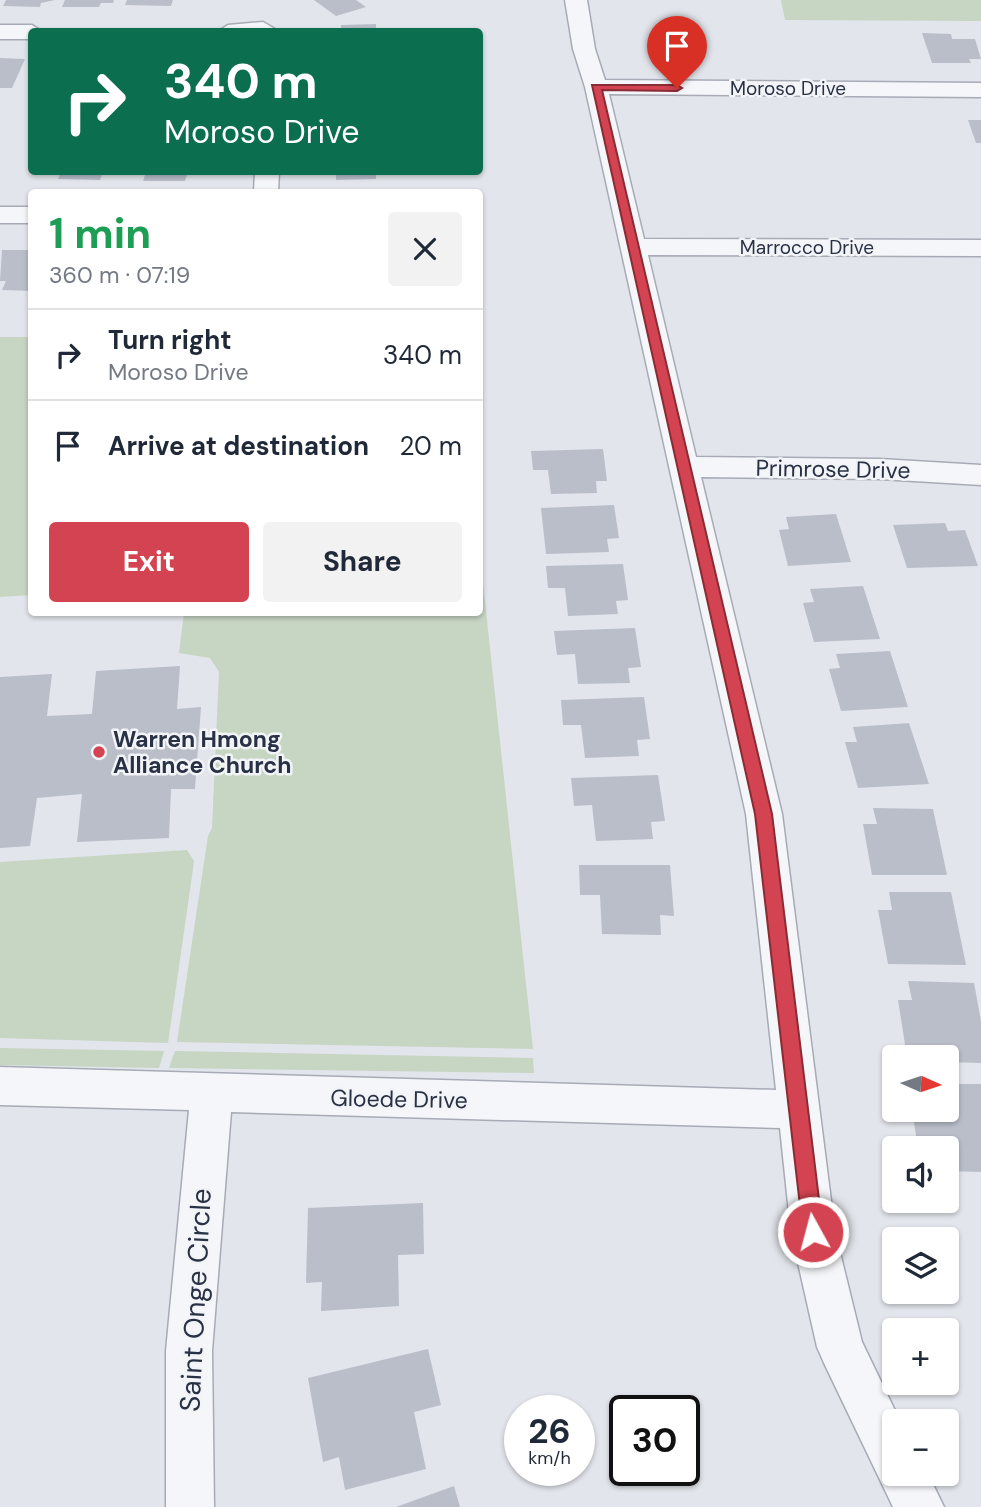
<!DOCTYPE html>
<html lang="en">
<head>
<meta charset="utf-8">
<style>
  :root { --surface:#fff; --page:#f2f2f3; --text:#1f2937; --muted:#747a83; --line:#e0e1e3; --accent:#d44351 }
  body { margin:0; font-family:"DM Sans",sans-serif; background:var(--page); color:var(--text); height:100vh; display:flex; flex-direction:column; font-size:26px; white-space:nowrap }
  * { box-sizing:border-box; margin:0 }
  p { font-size:23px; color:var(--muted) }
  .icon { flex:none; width:38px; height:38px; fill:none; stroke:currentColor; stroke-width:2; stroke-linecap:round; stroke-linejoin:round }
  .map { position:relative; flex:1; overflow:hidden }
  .side { position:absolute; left:28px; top:189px; width:455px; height:427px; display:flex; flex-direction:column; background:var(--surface); border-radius:7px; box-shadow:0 2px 5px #0004 }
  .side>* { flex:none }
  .hud { position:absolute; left:28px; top:28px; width:455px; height:147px; border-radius:7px; box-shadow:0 2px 5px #0004; background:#0b6e4f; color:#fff; overflow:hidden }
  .needle { width:46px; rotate:93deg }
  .controls { position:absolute; left:882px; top:1045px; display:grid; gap:14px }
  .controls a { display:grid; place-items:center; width:77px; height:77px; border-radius:7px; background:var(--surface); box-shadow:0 2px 5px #0004; font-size:35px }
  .speed { position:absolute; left:504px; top:1395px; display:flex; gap:14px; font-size:35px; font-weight:700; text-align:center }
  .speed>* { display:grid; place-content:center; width:91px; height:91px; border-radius:50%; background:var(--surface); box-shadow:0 2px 5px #0004; line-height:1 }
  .speed small { font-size:18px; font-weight:400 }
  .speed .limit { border:4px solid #111; border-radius:10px; background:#fff; color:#111 }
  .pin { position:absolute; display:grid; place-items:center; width:60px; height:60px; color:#fff; margin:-72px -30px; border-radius:50% 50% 50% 0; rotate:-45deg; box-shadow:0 0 7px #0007 }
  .pin .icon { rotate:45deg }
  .me { position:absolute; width:77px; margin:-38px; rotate:353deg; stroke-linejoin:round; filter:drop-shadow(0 0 5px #0008) }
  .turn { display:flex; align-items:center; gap:24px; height:147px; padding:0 21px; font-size:32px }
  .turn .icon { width:91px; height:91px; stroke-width:2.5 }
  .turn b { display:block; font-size:49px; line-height:60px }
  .round { display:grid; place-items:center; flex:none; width:74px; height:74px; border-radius:7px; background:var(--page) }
  .headline { display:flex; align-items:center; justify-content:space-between; height:119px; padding:0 21px }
  h1 { font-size:42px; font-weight:700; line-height:52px; color:#1e9e55 }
  .action { display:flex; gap:14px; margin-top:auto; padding:14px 21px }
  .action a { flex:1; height:80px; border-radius:7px; background:var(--accent); color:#fff; font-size:28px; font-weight:700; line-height:80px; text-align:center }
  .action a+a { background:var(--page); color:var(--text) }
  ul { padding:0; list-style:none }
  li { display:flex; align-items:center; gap:21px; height:91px; padding:0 21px; border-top:2px solid var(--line) }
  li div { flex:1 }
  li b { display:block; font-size:26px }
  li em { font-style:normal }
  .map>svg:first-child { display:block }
  .green { fill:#c7d5c3 }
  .building { fill:#b9bec9 }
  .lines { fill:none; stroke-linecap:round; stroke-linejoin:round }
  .minor-casing { stroke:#a7abb6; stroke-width:3 }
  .minor { fill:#f5f6f9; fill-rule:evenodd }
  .route { fill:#d44351; stroke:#8a2c35; stroke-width:2 }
  .poi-dot { fill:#d44351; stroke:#f2f4f8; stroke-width:2.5 }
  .labels { text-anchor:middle; stroke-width:5; stroke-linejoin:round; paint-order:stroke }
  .far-street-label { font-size:19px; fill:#293144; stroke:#f2f4f8 }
  .street-label { font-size:23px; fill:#293144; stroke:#f2f4f8 }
  .poi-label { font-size:23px; font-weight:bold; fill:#293144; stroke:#f2f4f8; text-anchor:start }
  .near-street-label { font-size:28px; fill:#293144; stroke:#f2f4f8 }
</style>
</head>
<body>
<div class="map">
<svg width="981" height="1507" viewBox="0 0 981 1507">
  <rect width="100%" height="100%" fill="#e2e5eb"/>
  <!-- green -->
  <g class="green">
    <polygon points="781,0 981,0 981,21 785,20"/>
    <polygon points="0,337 31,337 31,595 0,597"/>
    <polygon points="480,555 533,1049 177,1042 208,836 212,828 219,672 210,658 179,653 184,613 480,612"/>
    <polygon points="187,850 194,861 193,869 168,1043 0,1038 0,862"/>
    <polygon points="0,1048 164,1051 159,1068 0,1065"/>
    <polygon points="175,1051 533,1058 534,1073 169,1068"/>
  </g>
  <!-- building -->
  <g class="building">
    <polygon points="6,0 55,0 41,3 40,7 3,6"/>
    <polygon points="65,0 114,0 113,3 101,3 99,7 62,7"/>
    <polygon points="127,0 173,0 171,6 125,5"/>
    <polygon points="314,0 356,0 366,7 336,16"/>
    <polygon points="376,24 376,32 341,32 341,25"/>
    <polygon points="922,33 951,34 952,39 975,39 981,59 969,59 971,63 932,63"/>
    <polygon points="0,58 25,59 12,88 0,88"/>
    <polygon points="968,120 981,120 981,143 976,143"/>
    <polygon points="61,172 117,172 116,174 102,174 100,180 58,179"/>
    <polygon points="132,172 188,172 185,181 143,181 145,175 131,175"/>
    <polygon points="336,172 376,172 376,179 336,180"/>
    <polygon points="2,250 32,250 32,291 2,290 6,281 0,281"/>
    <polygon points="603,449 607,481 596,481 597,493 551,494 548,470 533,470 531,451"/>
    <polygon points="614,505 619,538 607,539 609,552 546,554 541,508"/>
    <polygon points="836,514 851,562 788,566 779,530 789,529 786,517"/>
    <polygon points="945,523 948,531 965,530 978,566 907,568 893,525"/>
    <polygon points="623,564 628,600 616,601 618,614 568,616 565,588 548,588 546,566"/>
    <polygon points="863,586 880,639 814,642 803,603 814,602 810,589"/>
    <polygon points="635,628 641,667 628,668 630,683 578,684 575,654 557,655 554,631"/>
    <polygon points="890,651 908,707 841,711 829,669 840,668 836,654"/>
    <polygon points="180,666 177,709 201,707 195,789 171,789 169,838 77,842 82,794 37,798 30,846 0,848 0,677 52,674 47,716 92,714 96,671"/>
    <polygon points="644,697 650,739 637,740 639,756 585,758 581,725 563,725 561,700"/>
    <polygon points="909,723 929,784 858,788 845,742 857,742 853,727"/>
    <polygon points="658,775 665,821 651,822 653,839 596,841 592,805 574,806 571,778"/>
    <polygon points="873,808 933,809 947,875 872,875 863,824 877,824"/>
    <polygon points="579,865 670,865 674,916 660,915 661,935 602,934 600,895 580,895"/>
    <polygon points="889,892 951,892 966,965 888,964 878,910 892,910"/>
    <polygon points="908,981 974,983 981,1021 981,1063 947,1062 947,1057 907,1057 898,1000 912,1000"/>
    <polygon points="947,1084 981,1084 981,1172 947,1171 947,1148 918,1148 912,1110 947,1110"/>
    <polygon points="423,1203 424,1254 398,1255 399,1306 321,1311 322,1282 306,1283 308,1208"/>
    <polygon points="428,1349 441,1405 414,1412 426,1469 345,1490 339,1457 323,1462 308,1378"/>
    <polygon points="454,1486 460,1507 396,1507"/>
  </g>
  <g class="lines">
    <!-- minor casing -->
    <g class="minor-casing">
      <g id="minor">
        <polygon points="565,0 587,0 595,49 605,80 981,83 981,97 609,94 644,239 981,240 981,256 648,255 696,457 880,459 981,465 981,485 880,479 701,477 782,814 835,1232 862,1342 900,1421 894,1421 894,1474 928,1474 944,1507 893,1507 824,1363 817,1347 791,1232 780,1128 231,1112 212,1351 214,1507 166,1507 166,1351 189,1110 0,1105 0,1067 776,1090 746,814 585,87 573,49"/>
        <polygon points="263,22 280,32 217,32 228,25"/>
        <polygon points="0,25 32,25 43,32 32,32 32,39 0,39"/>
        <polygon points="255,172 279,172 278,192 254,192"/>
        <rect x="0" y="207" width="32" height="16"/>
      </g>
    </g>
    <!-- minor -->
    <use href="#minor" class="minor"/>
  </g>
  <!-- route -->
  <polygon class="route" points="592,85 677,85 682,88 677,91 602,90 772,814 823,1232 820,1238 813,1241 806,1238 803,1232 755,814"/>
  <!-- markers -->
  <circle class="poi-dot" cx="99" cy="752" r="7"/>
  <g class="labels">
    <!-- far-street labels -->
    <g class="far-street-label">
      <text x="788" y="95">Moroso Drive</text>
      <text x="807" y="254">Marrocco Drive</text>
    </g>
    <!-- street labels -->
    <g class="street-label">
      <text transform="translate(833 469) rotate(1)" y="8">Primrose Drive</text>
      <text transform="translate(399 1099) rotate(1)" y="8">Gloede Drive</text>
    </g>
    <!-- poi labels -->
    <g class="poi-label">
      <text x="113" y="747">Warren Hmong<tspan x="113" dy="26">Alliance Church</tspan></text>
    </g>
    <!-- near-street labels -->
    <g class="near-street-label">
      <text transform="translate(195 1300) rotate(-87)" y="10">Saint Onge Circle</text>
    </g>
  </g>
</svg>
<div class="controls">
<a><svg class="needle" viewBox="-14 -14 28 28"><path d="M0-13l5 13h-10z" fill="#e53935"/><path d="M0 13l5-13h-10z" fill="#747a83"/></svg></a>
<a><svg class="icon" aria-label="sound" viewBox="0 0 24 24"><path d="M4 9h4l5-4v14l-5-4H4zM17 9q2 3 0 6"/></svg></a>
<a><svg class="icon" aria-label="layers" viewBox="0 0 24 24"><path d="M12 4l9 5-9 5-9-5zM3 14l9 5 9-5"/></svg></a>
<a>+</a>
<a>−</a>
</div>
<div class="speed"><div>26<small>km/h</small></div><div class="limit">30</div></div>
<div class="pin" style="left:677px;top:88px;background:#d93025"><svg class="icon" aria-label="arrive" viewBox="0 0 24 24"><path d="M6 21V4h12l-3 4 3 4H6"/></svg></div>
<svg class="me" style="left:813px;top:1232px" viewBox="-20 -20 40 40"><circle r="17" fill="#d44351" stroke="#fff" stroke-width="3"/><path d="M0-11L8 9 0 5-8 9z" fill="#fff"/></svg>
<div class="hud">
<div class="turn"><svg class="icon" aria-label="right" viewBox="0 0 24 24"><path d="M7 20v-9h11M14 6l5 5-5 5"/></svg><div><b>340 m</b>Moroso Drive</div></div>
</div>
<section class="side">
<div class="headline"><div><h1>1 min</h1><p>360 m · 07:19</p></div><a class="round"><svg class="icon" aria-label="close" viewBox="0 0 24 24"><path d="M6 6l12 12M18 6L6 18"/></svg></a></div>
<ul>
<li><svg class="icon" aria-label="right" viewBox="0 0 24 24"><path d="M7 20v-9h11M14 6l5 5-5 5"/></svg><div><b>Turn right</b><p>Moroso Drive</p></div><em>340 m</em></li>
<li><svg class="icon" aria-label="arrive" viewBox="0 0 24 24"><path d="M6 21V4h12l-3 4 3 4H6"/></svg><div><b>Arrive at destination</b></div><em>20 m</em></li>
</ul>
<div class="action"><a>Exit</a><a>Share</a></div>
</section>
</div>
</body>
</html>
